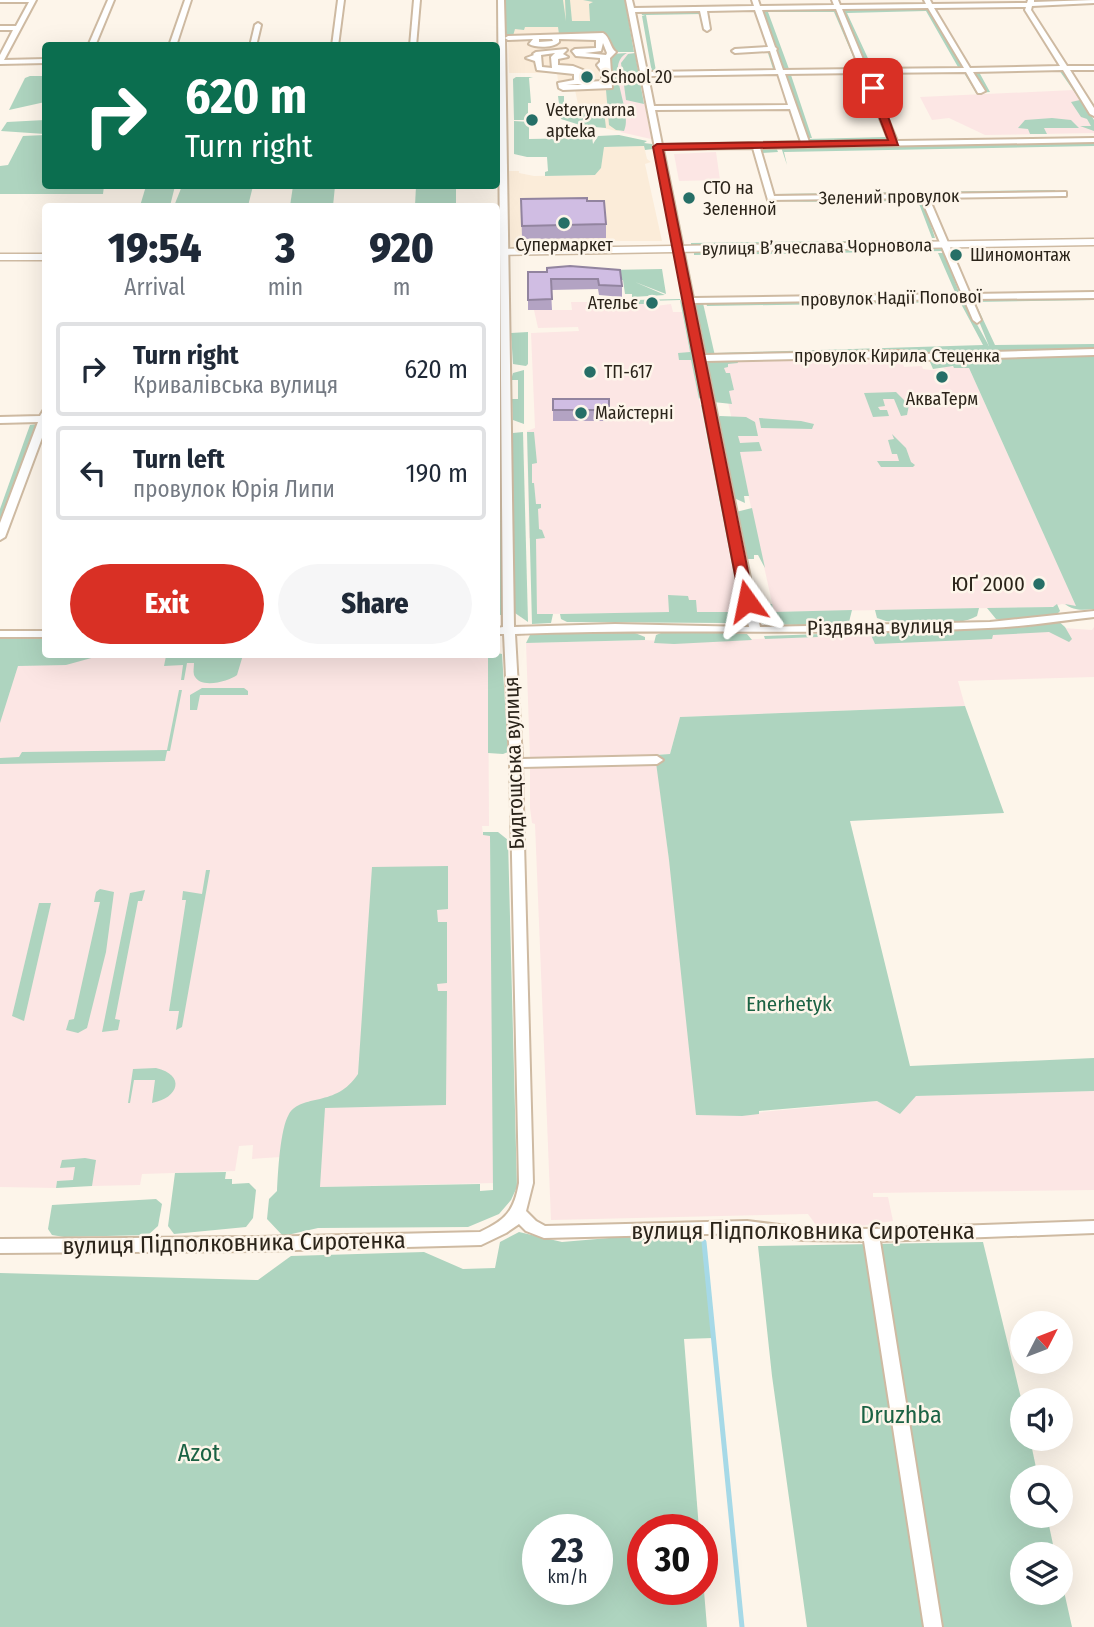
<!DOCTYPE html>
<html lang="en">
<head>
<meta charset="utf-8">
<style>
  :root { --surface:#fff; --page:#f6f6f7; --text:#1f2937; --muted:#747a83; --line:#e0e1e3; --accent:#d93025 }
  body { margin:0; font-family:"Fira Sans Condensed",sans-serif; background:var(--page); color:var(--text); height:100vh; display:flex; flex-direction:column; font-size:26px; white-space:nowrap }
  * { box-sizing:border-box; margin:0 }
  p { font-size:23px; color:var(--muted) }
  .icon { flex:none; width:38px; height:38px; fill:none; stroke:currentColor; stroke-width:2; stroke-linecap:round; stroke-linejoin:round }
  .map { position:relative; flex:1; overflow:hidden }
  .panel { position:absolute; left:42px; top:203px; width:458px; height:455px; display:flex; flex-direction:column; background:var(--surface); border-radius:7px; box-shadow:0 7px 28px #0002 }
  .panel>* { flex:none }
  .guide { position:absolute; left:42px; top:42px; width:458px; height:147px; border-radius:7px; box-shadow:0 7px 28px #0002; background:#0b6e4f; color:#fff; overflow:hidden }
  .needle { width:46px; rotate:48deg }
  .fabs { position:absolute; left:1010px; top:1311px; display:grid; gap:14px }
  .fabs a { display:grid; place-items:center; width:63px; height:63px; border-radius:50%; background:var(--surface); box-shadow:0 7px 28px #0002; font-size:35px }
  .speed { position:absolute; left:522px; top:1514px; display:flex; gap:14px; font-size:35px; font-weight:700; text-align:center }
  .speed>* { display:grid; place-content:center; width:91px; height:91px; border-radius:50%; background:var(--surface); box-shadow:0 7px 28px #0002; line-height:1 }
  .speed small { font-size:18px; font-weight:400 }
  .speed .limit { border:10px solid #d22; background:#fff; color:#111 }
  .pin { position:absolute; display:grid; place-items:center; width:60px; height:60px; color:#fff; margin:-30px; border-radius:14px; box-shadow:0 4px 10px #0006 }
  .me { position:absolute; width:77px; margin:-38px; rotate:348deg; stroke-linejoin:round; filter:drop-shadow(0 0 5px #0008) }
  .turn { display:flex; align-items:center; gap:24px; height:147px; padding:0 28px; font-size:32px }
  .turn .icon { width:91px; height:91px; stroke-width:2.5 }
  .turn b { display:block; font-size:49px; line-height:60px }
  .eta { display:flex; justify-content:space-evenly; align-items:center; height:119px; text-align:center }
  .eta b { font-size:42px; font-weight:800; line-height:49px }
  .primary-button { display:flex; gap:14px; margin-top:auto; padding:14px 28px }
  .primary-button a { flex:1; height:80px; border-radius:42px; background:var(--accent); color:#fff; font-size:28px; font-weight:800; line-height:80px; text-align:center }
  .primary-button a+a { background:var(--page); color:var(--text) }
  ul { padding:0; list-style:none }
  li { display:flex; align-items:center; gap:21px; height:94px; margin:0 14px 10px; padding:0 14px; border:4px solid var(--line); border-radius:7px }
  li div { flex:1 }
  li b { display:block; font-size:26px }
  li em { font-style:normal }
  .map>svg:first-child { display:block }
  .built { fill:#fbecd9 }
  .industrial { fill:#fce6e4 }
  .green { fill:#aed4bf; fill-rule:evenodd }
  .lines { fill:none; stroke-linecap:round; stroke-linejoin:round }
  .stream { stroke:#a6d9e7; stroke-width:5 }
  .minor-casing { stroke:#cebaa2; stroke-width:4 }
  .major-casing { stroke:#cebaa2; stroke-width:3 }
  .minor { fill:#fff; fill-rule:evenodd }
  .major { fill:#fff; fill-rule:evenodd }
  .wall { fill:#b3a3c3 }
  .building { fill:#d0bde3; stroke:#92849f; stroke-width:2 }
  .route { fill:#d93025; stroke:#8d1f18; stroke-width:2 }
  .poi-dot { fill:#266f67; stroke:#fdf5ea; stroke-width:2.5 }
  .labels { text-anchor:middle; stroke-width:5; stroke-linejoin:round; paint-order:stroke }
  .far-poi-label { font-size:18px; fill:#2b241a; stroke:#fdf5ea; text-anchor:start }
  .far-street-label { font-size:18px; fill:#2b241a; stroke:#fdf5ea }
  .poi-label { font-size:21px; fill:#2b241a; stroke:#fdf5ea; text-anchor:end }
  .street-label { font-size:21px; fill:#2b241a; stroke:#fdf5ea }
  .park-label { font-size:21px; fill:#1b6244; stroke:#fdf5ea }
  .near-street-label { font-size:24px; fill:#2b241a; stroke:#fdf5ea }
  .near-park-label { font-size:24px; fill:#1b6244; stroke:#fdf5ea }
</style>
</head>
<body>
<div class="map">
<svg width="1094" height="1627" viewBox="0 0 1094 1627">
  <rect width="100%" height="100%" fill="#fdf5ea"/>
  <!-- built -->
  <g class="built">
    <polygon points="507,0 600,0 624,130 616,131 600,127 595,104 578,104 575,90 559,89 557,73 509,73"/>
    <polygon points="644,146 647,159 651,162 645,164 662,241 569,241 562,244 563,248 516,249 508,246 506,171 519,171 519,173 534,176 595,175 601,168 600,147"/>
  </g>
  <!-- industrial -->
  <g class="industrial">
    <polygon points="635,53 651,138 651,139 620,132 624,129 613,54"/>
    <polygon points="1074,90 1094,124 1094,133 985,135 949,118 932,120 920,97"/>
    <polygon points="716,152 720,180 679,181 674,154"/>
    <polygon points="646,301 648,307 671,304 673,312 682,312 741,612 537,614 535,538 529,538 527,431 535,428 531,333 579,331 578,327 538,328 534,310 572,310 571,302 613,302 614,309 622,309 622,303"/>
    <polygon points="900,356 904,367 922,366 923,369 931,370 944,369 943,366 969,368 1077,607 1062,604 1051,607 774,612 719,361"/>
    <polygon points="1094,627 1094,677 958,681 965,706 680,717 670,754 530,758 526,643 645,640 675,642 1063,628 1092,630"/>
    <polygon points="0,651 46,654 488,655 489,822 489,826 482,826 483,835 490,835 495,1183 320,1187 281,1163 281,1157 252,1159 253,1145 239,1146 235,1171 142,1174 140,1185 92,1186 92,1180 57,1181 56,1188 0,1187"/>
    <polygon points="657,764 669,860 742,1114 877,1101 900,1114 915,1096 1094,1091 1094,1190 873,1193 873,1197 888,1197 893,1221 860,1226 816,1225 808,1214 551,1220 535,824 532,823 530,808 530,767"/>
  </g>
  <!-- green -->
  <g class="green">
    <polygon points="505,0 563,0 566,21 565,0 570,0 572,21 590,21 589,4 593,2 583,0 625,0 634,52 610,52 603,35 559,34 558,27 525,27 524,30 515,29 513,36 506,35"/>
    <path d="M840,8H928L965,68L868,69ZM926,11L958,67H872L847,13Z"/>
    <polygon points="761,9 834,9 861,67 858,68 834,12 768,12 789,69 857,69 784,70"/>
    <polygon points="699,10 702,14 646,15 656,71 773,69 767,50 772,51 778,70 652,73 642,16 645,15 642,15 641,12"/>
    <path d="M627,53C603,65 634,112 624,131L616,130L609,125L606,90L607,57L612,54Z"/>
    <polygon points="635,53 644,104 626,100 621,63 628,54"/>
    <polygon points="1060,69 1064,71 1094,120 1094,131 1080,126 1091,126 1087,119 1081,117 1071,102 1080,100 1059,70 979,72 990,92 976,93 964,73 875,73 877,79 871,79 869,74 874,72"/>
    <polygon points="864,73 889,140 808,141 807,139 886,137 859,74 791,75 812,138 806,138 786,75"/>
    <polygon points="30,76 45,76 45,102 9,110 25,78"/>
    <polygon points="516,77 533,77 529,78 531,103 528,103 528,120 514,120 513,79"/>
    <polygon points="558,96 564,96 564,105 571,108 573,114 604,111 606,128 583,126 561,119"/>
    <polygon points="1052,118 1071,120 1079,128 1044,128 1047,134 1030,134 1028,129 1018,128 1025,120"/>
    <polygon points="45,120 45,134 1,131 7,122"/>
    <polygon points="514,121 529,122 529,139 586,138 586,131 573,129 591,129 593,144 598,136 619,135 647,141 644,143 652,144 653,149 645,150 644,146 604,147 601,168 595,175 545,176 545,172 548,171 547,157 527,157 514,154"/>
    <polygon points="45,135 46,186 104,186 103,194 0,194 0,166 8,165 23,136"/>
    <polygon points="1094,141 1094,146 784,152 787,165 781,147"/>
    <polygon points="776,147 778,152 761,153 774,194 1055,190 1056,192 776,196 773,195 760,148"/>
    <polygon points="146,186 175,186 170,206 140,206"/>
    <polygon points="182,186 253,186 248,206 174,206"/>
    <polygon points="293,186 335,186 333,206 290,206"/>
    <polygon points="416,186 456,186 456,206 415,206"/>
    <polygon points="919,198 923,201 935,238 932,238 918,201 770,202"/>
    <polygon points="934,240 932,242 691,246 691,243"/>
    <polygon points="942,248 943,251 694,255 694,253"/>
    <polygon points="938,253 944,253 960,295 705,300 704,297 955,292"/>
    <polygon points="662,269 666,294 635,282 665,295 632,297 632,294 625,294 623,280 613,279 608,270"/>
    <path d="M1094,296V300L975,302L995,345L1094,344V350C969,354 843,354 718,356L717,353L983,345L960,302L707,306L706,303L959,299L964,301L989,346L970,299Z"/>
    <polygon points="680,299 685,309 703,394 699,399 691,360 679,360 678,353 690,352 680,300 647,301 647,304 633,304 633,300"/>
    <polygon points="703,303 715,356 704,353 693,305"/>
    <polygon points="528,332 528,364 526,366 513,364 511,333"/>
    <path d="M1094,354V609C1084,610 1073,611 1065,604L1076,606L969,368H954L953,366L933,369L930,362L958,359L960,364C971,364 984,362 993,357Z"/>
    <polygon points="737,360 738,363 728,364 728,367 724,368 726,373 730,373 734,390 729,391 732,404 713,402 707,362"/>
    <polygon points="524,370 524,424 513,420 512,399 518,399 518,380 511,380 513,373"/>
    <polygon points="896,392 909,405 907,415 901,416 894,399 883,399 885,406 878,407 880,410 887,410 889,416 873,417 864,393"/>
    <polygon points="701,405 704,405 745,617 738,621 726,623 567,622 561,619 560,614 669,612 668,595 688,596 689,600 696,600 697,612 741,612"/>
    <polygon points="720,416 746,417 755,422 758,436 738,436 740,443 759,442 762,451 740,452 749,496 744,496 745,503 734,498 716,419"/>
    <polygon points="497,417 501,420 502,615 497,615"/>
    <polygon points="759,418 801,421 814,424 812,429 761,428"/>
    <polygon points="37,424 0,526 0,509 26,436 30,425"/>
    <polygon points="523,432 528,622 515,613 512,437 513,433"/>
    <polygon points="527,432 534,432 537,463 532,464 532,483 534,483 536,504 541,504 541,508 538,509 539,529 542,530 545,538 536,539 537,614 553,614 551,623 532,624"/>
    <polygon points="892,434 906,448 911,462 915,465 913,467 881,467 877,461 899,461 897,454 892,454 888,440 894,439"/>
    <polygon points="752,508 765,568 758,555 754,555 754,559 744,559 736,512"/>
    <polygon points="758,604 772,604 774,612 852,610 849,622 833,626 763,624 757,619 754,606"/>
    <polygon points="1057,604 1060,611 1057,614 1016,621 996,619 987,608 1053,607"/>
    <path d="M979,608L977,616C957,628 909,623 886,621L877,618L875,610Z"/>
    <polygon points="1057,620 1065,627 1072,639 1069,642 1049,632 993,635 992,639 875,644 871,635 765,639 764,636 1027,627"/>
    <polygon points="630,631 645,637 645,640 526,643 530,635 535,634"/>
    <polygon points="666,631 747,634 752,640 674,644 654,643 656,635"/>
    <path d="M0,636L45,637L46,654L243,655L237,675C229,681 200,690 194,675C193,671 194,667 194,663H187L184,680H181L183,665L164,666L166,656L95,657L66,665L18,666L0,723Z"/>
    <polygon points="497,653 502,654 508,752 503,754 488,753 488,655"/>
    <polygon points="202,688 244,688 248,691 248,695 200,695 197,710 190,710 190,695"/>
    <polygon points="179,690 182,690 170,751 167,751 165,761 0,764 0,758 19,757 22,752 167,750"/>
    <polygon points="965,706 1004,813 850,821 910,1066 1094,1058 1094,1091 916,1096 900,1114 877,1101 759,1111 759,1114 742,1116 696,1115 669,860 655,755 670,754 680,717"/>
    <path d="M483,832H498L508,840L517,1187L511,1200L499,1214L468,1227L318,1228L283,1236L267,1219L269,1199L277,1191C278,1172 280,1129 289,1114C302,1093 336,1108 358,1074L372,867L448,866V909L437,910L438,922H447V983L437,984L438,991H447L446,1105L325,1108L320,1187L480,1184V1191L493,1190L490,836L483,835Z"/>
    <polygon points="206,870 210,870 182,1027 176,1030 179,1011 169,1011 186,900 182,900 183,891 202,894"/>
    <polygon points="100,889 114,892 106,952 87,1028 78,1033 66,1030 69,1020 74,1019 100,902 94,902 96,892"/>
    <polygon points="145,890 142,901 138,901 115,1019 120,1020 118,1030 102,1032 130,893"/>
    <polygon points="39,903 51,903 24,1021 12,1016"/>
    <path d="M156,1068C186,1075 179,1098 152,1103L155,1080H134L130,1103H128L133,1069Z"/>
    <polygon points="85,1158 96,1160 92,1186 56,1188 57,1181 73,1180 75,1167 60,1168 62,1160"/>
    <polygon points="226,1172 225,1179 232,1179 232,1184 249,1183 256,1190 253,1218 246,1227 174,1234 168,1226 175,1173"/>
    <polygon points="156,1199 162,1204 158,1226 148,1235 64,1237 52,1235 48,1229 52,1205"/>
    <path d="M703,1230L713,1338L684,1339L699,1529L642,1530V1589H702V1567L707,1627H0V1273L258,1280L291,1256L424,1252L463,1269L495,1268L500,1242L519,1232L562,1242ZM537,1530H597V1589H537Z"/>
    <polygon points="983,1242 1022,1402 1022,1438 1030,1439 1038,1477 1022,1477 1022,1516 1047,1516 1055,1554 1022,1554 1022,1592 1060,1592 1061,1578 1072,1627 807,1627 772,1376 758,1246"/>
  </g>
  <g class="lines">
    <!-- stream -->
    <polyline class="stream" points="704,1242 742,1627"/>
    <!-- minor casing -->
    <g class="minor-casing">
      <g id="minor">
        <polygon points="0,0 36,0 4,60 46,59 46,63 0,64 0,55 13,30 0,30 0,26 16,26 29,2 0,2"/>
        <polygon points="108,0 114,0 95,46 88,46"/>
        <polygon points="185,0 191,0 176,46 169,46"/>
        <polygon points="338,0 344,0 338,46 332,46"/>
        <polygon points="414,0 420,0 416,46 410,46"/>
        <path d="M498,0H504L505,38L508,36L603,33C610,37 610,48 616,52L610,58L612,88L563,90L559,88L558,83L574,80V74L537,70L535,61L526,58L534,55L533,54L536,52L566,49L567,50L563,54L568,57L558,59V65L573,66L583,70L587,82L602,81V72L597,65L600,62V58L576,56L572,51L575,49L596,48V40L559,39V42C553,48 536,48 529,44L533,39L508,40L505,38L514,627L615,624L749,627L626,0H632L634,8L754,6L752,0H758L760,6L834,5L832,0H838L840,5L926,4L924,0H930L932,4L1021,3H1027L1028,0H1034V2L1094,0V3L1032,6L1031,10L1067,66H1094V70H1070L1094,108V116L1090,114L1063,70L973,72L985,91L981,93H978L966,72L869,73L897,141L1094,138V142L760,148L774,196L1066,192V196H1063L929,198L970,294L1094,292V298L972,299L981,320L977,323L973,320L964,299L694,303L705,355L900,351L923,354L1094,349V355L923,360L900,357L706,361L760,627L990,622L1094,611V617C1059,621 1023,627 988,628C830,636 672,628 515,634L522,759L657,756L663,760L657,764L522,767L533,1183L526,1211L536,1221L545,1226L747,1221L803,1228L871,1229L1094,1221V1233L880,1241L942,1627H924L864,1241L803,1240L747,1233L544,1238L526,1231L519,1224L506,1233L481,1245L258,1251L0,1253V1239L258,1237L480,1232C506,1220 514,1211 519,1183L510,763L504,634H497V628L503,627ZM1026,7L1025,10L1060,66L970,68L934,8ZM928,8L964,68L867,69L842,9ZM836,9L860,69L783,70L776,50L777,49L775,47L762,10ZM755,10L768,47L735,49L732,51L735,53L770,51L776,70L647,72L635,12L700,11L704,29L707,31L710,29L707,11ZM539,39H552L553,41L539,42ZM603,43L607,53L606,55L585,53L601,51ZM555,53L551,57L552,68L542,67L541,55ZM862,73L889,141L809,142L785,74ZM778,74L788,105L654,106L648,76ZM578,84L582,85H566ZM790,109L801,142L662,145L655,110ZM753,148L768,200L921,198L962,294L693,298L663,149Z"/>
        <polygon points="258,23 261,25 256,46 250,46 255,25"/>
        <polygon points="46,410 46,427 5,537 0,540 0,523 38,422 0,423 0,417 40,416 43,411"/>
        <rect x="0" y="631" width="46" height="6"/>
      </g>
    </g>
    <!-- major casing -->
    <g class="major-casing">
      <g id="major">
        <polygon points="1094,239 1094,245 497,255 497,249"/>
        <rect x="0" y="254" width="46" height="6"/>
      </g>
    </g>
    <!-- minor -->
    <use href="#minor" class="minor"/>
    <!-- major -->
    <use href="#major" class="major"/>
  </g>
  <!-- wall -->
  <g class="wall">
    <polygon points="521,199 587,201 606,224 606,238 522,239"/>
    <polygon points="570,266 622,286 622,297 599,295 598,289 551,290 552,310 528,310 528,272 547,272"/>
    <rect x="553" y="399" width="56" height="22"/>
  </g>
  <!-- building -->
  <g class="building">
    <polygon points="587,198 587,201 604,201 606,224 522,226 521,199"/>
    <polygon points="570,266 620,270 622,286 599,285 598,279 551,279 552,299 528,300 528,272 547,272 547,268"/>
    <rect x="553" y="399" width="56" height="11"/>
  </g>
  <!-- route -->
  <polygon class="route" points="873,85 878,88 898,145 663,150 754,601 747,605 740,601 653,147 657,144 888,140 868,88"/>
  <!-- markers -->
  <g class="poi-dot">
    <circle cx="587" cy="77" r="7"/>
    <circle cx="532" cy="120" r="7"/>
    <circle cx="689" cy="198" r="7"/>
    <circle cx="564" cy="223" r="7"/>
    <circle cx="956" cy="255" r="7"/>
    <circle cx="652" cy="303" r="7"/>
    <circle cx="590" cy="372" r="7"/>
    <circle cx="942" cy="377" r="7"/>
    <circle cx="581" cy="413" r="7"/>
    <circle cx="1039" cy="584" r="7"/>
  </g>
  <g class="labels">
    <!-- far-poi labels -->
    <g class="far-poi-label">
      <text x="601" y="83">School 20</text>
      <text x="546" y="116">Veterynarna<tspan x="546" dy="21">apteka</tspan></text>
      <text x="703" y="194">СТО на<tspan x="703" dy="21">Зеленной</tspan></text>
      <text x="564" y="251" text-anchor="middle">Супермаркет</text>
      <text x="970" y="261">Шиномонтаж</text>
      <text x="638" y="309" text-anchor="end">Ательє</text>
      <text x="604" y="378">ТП-617</text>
      <text x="942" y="405" text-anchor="middle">АкваТерм</text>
      <text x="595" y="419">Майстерні</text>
    </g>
    <!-- far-street labels -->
    <g class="far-street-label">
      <text transform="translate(889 197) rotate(-1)" y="6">Зелений провулок</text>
      <text transform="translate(817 247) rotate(-1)" y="6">вулиця Вʼячеслава Чорновола</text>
      <text transform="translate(891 298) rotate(-1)" y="6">провулок Надії Попової</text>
      <text x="897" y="362">провулок Кирила Стеценка</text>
    </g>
    <!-- poi labels -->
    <g class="poi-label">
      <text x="1025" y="591">ЮҐ 2000</text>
    </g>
    <!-- street labels -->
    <g class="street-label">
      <text transform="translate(880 627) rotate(-1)" y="7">Різдвяна вулиця</text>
      <text transform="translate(514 763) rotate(-92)" y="7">Бидгощська вулиця</text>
    </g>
    <!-- park labels -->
    <g class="park-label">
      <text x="789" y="1011">Enerhetyk</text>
    </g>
    <!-- near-street labels -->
    <g class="near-street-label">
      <text x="803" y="1239">вулиця Підполковника Сиротенка</text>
      <text transform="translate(234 1243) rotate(-1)" y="8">вулиця Підполковника Сиротенка</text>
    </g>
    <!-- near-park labels -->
    <g class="near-park-label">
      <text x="901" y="1423">Druzhba</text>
      <text x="199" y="1461">Azot</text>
    </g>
  </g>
</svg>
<div class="fabs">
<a><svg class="needle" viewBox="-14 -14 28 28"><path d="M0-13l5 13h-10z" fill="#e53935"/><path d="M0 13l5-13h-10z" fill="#747a83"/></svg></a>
<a><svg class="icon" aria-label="sound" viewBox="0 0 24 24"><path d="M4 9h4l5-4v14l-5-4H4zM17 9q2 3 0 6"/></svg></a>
<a><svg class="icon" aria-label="search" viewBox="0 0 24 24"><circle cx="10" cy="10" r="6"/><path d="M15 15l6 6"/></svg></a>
<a><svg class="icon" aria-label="layers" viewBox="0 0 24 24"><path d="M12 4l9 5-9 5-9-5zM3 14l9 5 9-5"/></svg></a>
</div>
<div class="speed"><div>23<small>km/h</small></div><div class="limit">30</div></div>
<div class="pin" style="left:873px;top:88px;background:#d93025"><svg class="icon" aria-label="arrive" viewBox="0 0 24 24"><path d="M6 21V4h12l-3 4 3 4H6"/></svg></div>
<svg class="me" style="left:747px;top:601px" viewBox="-20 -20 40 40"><path d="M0-17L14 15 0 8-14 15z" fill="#d93025" stroke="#fff" stroke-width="4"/></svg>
<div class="guide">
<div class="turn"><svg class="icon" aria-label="right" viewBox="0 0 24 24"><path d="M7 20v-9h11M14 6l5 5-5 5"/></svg><div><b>620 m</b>Turn right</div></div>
</div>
<section class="panel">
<div class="eta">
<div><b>19:54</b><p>Arrival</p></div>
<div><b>3</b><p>min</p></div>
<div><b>920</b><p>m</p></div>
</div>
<ul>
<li><svg class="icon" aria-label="right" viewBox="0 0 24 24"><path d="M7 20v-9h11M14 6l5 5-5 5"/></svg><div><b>Turn right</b><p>Кривалівська вулиця</p></div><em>620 m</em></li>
<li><svg class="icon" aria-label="left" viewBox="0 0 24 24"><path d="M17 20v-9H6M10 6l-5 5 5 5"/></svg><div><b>Turn left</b><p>провулок Юрія Липи</p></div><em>190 m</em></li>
</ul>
<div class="primary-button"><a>Exit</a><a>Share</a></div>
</section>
</div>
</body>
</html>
